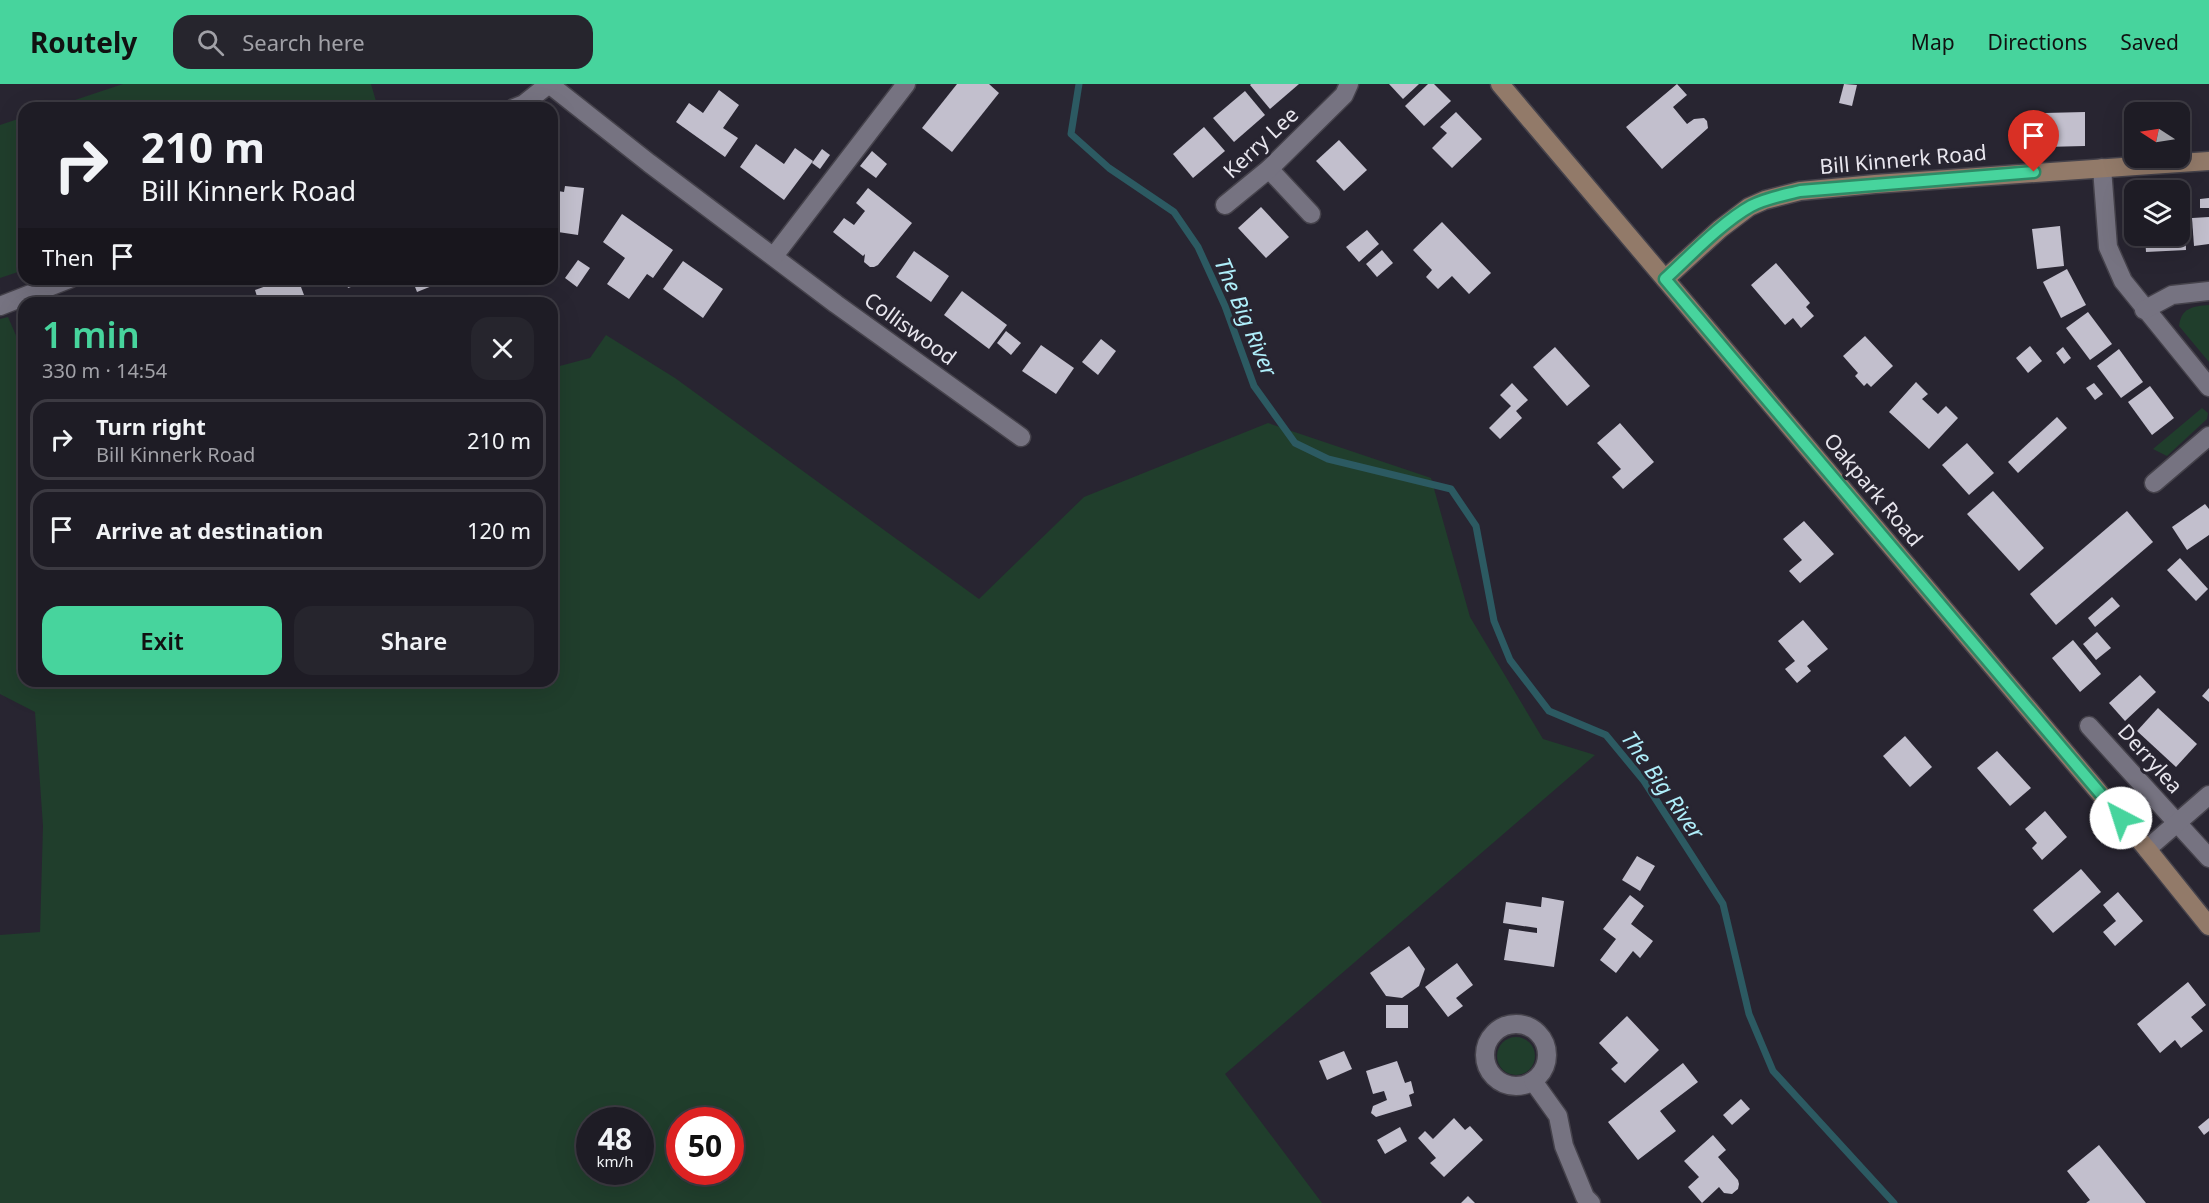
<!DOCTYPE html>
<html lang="en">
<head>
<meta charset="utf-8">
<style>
  :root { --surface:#1e1c25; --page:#26252d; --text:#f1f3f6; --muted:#a1a1a7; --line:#3c3a42; --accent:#47d49d }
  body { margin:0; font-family:"Noto Sans",sans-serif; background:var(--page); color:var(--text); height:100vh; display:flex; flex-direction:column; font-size:22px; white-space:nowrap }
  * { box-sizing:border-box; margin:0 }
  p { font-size:20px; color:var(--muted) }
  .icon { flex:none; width:33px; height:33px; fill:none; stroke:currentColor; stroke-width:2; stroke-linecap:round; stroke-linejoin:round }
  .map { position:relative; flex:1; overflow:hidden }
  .sheet { position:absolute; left:18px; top:213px; width:540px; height:390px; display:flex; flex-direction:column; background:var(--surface); border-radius:18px; box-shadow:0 6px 24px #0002,0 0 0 2px var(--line) }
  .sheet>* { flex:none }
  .guide { position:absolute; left:18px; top:18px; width:540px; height:183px; border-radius:18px; box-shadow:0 6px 24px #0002,0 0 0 2px var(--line); background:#1e1c25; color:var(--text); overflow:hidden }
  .needle { width:39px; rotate:282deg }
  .fabs { position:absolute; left:2124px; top:18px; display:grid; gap:12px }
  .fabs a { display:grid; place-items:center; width:66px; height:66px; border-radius:12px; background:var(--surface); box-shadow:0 6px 24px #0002,0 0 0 2px var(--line); font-size:30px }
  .speed { position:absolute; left:576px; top:1023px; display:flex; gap:12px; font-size:30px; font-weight:700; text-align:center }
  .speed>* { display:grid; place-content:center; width:78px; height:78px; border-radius:50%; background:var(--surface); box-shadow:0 6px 24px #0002,0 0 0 2px var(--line); line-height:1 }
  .speed small { font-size:15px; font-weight:400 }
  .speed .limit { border:9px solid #d22; background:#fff; color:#111 }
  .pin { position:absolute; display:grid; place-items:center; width:51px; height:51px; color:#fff; margin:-62px -26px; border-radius:50% 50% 50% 0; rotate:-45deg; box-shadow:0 0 6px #0007 }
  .pin .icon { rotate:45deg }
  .me { position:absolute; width:66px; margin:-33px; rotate:320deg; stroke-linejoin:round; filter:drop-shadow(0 0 4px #0008) }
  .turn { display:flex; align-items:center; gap:21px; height:126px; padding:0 24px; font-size:27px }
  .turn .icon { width:78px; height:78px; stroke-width:2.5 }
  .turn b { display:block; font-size:42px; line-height:51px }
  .then { display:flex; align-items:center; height:57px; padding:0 24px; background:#0003; gap:12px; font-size:22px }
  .round { display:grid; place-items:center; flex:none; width:63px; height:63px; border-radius:18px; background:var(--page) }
  .head { display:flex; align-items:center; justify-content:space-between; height:102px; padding:0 24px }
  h1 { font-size:36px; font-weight:600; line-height:45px; color:var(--accent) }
  .cta { display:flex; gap:12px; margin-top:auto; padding:12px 24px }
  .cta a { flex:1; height:69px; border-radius:18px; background:var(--accent); color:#111; font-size:24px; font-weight:600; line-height:69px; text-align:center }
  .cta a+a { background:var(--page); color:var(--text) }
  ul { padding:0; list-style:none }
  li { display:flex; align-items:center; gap:18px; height:81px; margin:0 12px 9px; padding:0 12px; border:3px solid var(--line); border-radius:18px }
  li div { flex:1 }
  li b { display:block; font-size:22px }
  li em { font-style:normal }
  header { display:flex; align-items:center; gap:36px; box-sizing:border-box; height:84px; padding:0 30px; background:var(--accent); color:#111 }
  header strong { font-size:28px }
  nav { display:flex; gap:33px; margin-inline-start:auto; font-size:21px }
  .search { width:420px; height:54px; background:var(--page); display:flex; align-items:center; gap:15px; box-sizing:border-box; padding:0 21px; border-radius:18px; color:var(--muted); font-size:22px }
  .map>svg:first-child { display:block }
  .green { fill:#203e2c; fill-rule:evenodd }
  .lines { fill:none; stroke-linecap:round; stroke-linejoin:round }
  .stream { stroke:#2c5a62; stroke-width:7 }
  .building { fill:#c2bfcd }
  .street-casing { stroke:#45424b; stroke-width:21 }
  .secondary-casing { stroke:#45424b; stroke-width:21 }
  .street { stroke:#767381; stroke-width:18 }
  .secondary { stroke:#927a69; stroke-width:18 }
  .route-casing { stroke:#2e8a66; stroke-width:15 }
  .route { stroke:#47d49d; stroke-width:10 }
  .labels { text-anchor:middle; stroke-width:6; stroke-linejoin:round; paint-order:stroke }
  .street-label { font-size:21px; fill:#e8e6ee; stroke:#282531 }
  .water-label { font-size:22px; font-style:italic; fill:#afeefa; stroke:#282531 }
</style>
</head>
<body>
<header>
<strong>Routely</strong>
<div class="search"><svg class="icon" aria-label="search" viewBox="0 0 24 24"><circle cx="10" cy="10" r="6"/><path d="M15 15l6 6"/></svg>Search here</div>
<nav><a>Map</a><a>Directions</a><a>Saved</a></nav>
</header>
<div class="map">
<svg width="2209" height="1119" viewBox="0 0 2209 1119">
  <rect width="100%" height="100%" fill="#282531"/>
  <!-- green -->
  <g class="green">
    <polygon points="123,0 371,0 378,24 51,24"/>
    <polygon points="24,33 24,186 0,194 0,41"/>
    <path d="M2209,221V278L2179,242C2181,224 2193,222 2209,221Z"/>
    <path d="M8,233L24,270V597H552V284L590,274L606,251L675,294L979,515L1084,413L1268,339L1431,394L1470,533L1543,655L1595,671L1225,990L1322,1119H0V851L40,848L43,742L35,628L0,610V235ZM640,1036V1088H590V1036ZM730,1036V1088H680V1036Z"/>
    <polygon points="2202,324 2208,329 2207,335 2167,372 2153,365"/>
    <circle cx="1516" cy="972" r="19"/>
  </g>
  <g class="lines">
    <!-- stream -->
    <polyline class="stream" points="1079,0 1071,50 1109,84 1174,128 1198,163 1225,222 1254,302 1295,359 1328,375 1451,405 1476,442 1494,537 1510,576 1549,627 1606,651 1644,697 1723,820 1749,930 1773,987 1894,1119"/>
  </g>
  <!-- building -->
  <g class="building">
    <polygon points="957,0 989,0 999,9 952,68 922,44"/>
    <polygon points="1251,0 1299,0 1270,25 1250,1"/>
    <polygon points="1389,0 1419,0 1403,15"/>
    <polygon points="1428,0 1434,0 1451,17 1424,42 1405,22"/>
    <polygon points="1677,0 1687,11 1673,23 1687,40 1694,35 1704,34 1707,37 1708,44 1662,85 1626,43"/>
    <polygon points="1844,0 1857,1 1852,22 1839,19"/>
    <polygon points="719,6 739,21 723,44 738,54 725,73 676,38 689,19 703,29"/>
    <polygon points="1245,7 1265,31 1234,58 1213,34"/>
    <polygon points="1456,28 1482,55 1452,84 1432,64 1447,49 1440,43"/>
    <polygon points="2085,28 2085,62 2044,63 2044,29"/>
    <polygon points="1204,43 1225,67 1193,94 1173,70"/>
    <polygon points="1339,56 1367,86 1344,107 1316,77"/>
    <polygon points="756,60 784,80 795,64 813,77 784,116 740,83"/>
    <polygon points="822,65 830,71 820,85 812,79"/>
    <polygon points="872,67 887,80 876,94 860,82"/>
    <polygon points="565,102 584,104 578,151 558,148 559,138 552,137 552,106 564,108"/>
    <polygon points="868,104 912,139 878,181 874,183 870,183 864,178 865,170 863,172 833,148 844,134 854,141 865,127 856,119"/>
    <polygon points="2209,114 2209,124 2200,124 2200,115"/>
    <polygon points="1261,123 1289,153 1266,174 1238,144"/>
    <polygon points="622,130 673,166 653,194 647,190 629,215 607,200 625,174 603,158"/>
    <polygon points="2209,133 2209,160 2194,162 2192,134"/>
    <polygon points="1442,138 1491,189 1469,210 1452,192 1438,205 1426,193 1432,186 1413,166"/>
    <polygon points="2185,138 2186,166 2146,168 2145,152 2180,152 2180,139"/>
    <polygon points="2060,142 2064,182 2037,185 2032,145"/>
    <polygon points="1367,146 1379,160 1359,178 1346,163"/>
    <polygon points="1382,166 1393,179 1377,193 1366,180"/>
    <polygon points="914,167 949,192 931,218 896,193"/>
    <polygon points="578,176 590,184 577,203 565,194"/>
    <polygon points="683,177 723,205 703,234 663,205"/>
    <polygon points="1776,179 1810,219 1806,223 1814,232 1801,244 1793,234 1785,241 1751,201"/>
    <polygon points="2067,185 2086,221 2061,234 2043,198"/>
    <polygon points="286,195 298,195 307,219 259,219 255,206"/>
    <polygon points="345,195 374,195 348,204"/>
    <polygon points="412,195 429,195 432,202 417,208"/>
    <polygon points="962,207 1007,241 989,265 944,231"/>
    <polygon points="2088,228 2112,260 2090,276 2066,244"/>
    <polygon points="1006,247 1021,259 1011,271 997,259"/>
    <polygon points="1865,252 1893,282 1871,303 1867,299 1864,302 1855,292 1858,289 1843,272"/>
    <polygon points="1101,255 1116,267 1098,291 1082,278"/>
    <polygon points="1041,261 1074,284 1056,310 1022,287"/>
    <polygon points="2030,262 2042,277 2028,289 2016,274"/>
    <polygon points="1555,263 1590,302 1567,322 1533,283"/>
    <polygon points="2063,263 2071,274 2064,280 2056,269"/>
    <polygon points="2119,265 2143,298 2121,314 2097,282"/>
    <polygon points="1916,298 1928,310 1922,315 1938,330 1946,322 1958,334 1929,365 1889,328"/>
    <polygon points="1512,299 1528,316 1516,327 1522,334 1500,355 1489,344 1511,322 1500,311"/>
    <polygon points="2094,299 2103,310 2095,316 2086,304"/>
    <polygon points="2150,302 2174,334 2152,351 2128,318"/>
    <polygon points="2057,333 2067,344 2018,389 2008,378"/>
    <polygon points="1620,339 1654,378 1623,405 1612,393 1621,385 1597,359"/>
    <polygon points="1967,359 1994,389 1969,411 1942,381"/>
    <polygon points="1993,407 2044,464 2019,487 1967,430"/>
    <polygon points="2205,420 2209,425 2209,451 2187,466 2172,443"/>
    <polygon points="2127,427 2153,458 2056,541 2030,510"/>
    <polygon points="1804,437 1834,470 1800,499 1789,487 1802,476 1783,455"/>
    <polygon points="2180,474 2208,505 2196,517 2167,486"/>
    <polygon points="2112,513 2120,522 2095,543 2088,534"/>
    <polygon points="1803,536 1828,565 1807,582 1811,587 1797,599 1785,585 1795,577 1778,557"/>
    <polygon points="2097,548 2111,564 2096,576 2083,560"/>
    <polygon points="2073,556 2101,590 2080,608 2052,574"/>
    <polygon points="2140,591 2156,608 2125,637 2109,619"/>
    <polygon points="2209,604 2209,618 2202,612"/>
    <polygon points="2158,624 2197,660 2176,683 2137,647"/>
    <polygon points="1905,652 1932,683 1910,703 1883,672"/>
    <polygon points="1997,667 2031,704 2010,722 1977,684"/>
    <polygon points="2045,727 2067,753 2042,776 2032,764 2037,759 2025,745"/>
    <polygon points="1637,772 1655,782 1640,807 1622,796"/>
    <polygon points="2081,785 2101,808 2053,849 2033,826"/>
    <polygon points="2118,808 2143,837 2115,862 2103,848 2116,837 2103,821"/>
    <polygon points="1630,811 1644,822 1631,840 1653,857 1640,874 1633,867 1616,889 1600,876 1616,855 1603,845"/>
    <polygon points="1542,813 1564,817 1554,883 1504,876 1509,845 1537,849 1537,844 1503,839 1506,818 1541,823"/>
    <polygon points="1409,862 1425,885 1419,902 1402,914 1386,912 1370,889"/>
    <polygon points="1457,879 1473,901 1456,914 1463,922 1448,933 1425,903"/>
    <polygon points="2188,898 2206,921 2191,933 2203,947 2181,964 2175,956 2160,969 2137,940"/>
    <rect x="1386" y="921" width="22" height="23"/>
    <polygon points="1627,932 1659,966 1625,999 1611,985 1618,979 1599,959"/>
    <polygon points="1344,967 1352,985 1327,996 1319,977"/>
    <polygon points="1397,977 1405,999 1411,997 1414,1009 1409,1011 1412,1022 1376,1033 1371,1029 1373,1022 1387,1016 1384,1007 1373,1010 1366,987"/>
    <polygon points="1683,979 1698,998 1660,1027 1676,1047 1638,1076 1608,1038"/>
    <polygon points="1741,1015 1750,1025 1732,1041 1723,1031"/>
    <polygon points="1454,1034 1465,1046 1470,1042 1483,1056 1444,1093 1430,1079 1436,1074 1418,1054 1425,1047 1433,1055"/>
    <polygon points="2209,1034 2209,1047 2204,1051 2198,1043"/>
    <polygon points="1400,1043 1407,1057 1385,1070 1377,1056"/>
    <polygon points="1713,1051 1726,1066 1718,1073 1738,1096 1739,1100 1738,1105 1732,1110 1724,1109 1719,1103 1702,1119 1688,1103 1699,1093 1684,1077"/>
    <polygon points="2099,1061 2146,1119 2086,1119 2090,1116 2067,1087"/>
    <polygon points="1468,1112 1475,1119 1461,1119"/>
  </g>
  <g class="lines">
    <!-- street casing -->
    <g class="street-casing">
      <g id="street">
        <polyline points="549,0 649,79 836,220 1021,353"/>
        <polyline points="514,24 524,20 549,0"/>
        <polyline points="2102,84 2108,163 2123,197 2209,303"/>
        <polyline points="1269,85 1311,130"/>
        <polyline points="1225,121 1269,85 1344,11 1349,0"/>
        <polyline points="774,172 906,0"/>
        <polyline points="0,222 69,195"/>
        <polyline points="2144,226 2172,211 2209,207"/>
        <polyline points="2154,399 2209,352"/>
        <polyline points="2089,642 2209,774"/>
        <polyline points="2147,765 2209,711"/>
        <circle cx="1516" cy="971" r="31"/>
        <polyline points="1533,997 1558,1032 1564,1062 1585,1113 1591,1119"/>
      </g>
    </g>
    <!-- secondary casing -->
    <g class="secondary-casing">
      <g id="secondary">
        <polyline points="1500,0 2147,765 2209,842"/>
        <polyline points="1665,195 1720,145 1749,123 1765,116 1800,107 1875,100 2209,77"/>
      </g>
    </g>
    <!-- street -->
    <use href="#street" class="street"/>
    <!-- secondary -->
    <use href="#secondary" class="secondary"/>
  </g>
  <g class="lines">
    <!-- route casing -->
    <g class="route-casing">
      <path id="route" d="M2034,88L1800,107C1784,111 1766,114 1751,122C1722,138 1689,173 1665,195L2121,734"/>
    </g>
    <!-- route -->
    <use href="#route" class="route"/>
  </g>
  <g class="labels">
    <!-- street labels -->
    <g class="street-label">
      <text transform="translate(1261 59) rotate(-43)" y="7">Kerry Lee</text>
      <text transform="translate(1903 76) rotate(-5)" y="7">Bill Kinnerk Road</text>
      <text transform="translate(910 245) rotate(36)" y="7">Colliswood</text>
      <text transform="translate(1873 406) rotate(50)" y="7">Oakpark Road</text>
      <text transform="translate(2150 675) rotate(48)" y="7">Derrylea</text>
    </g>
    <!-- water labels -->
    <g class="water-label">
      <text transform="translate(1246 233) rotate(67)" y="8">The Big River</text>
      <text transform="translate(1663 701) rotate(55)" y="8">The Big River</text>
    </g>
  </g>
</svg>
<div class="fabs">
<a><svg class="needle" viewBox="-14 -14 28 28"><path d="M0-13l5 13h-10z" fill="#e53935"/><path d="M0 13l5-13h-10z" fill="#a1a1a7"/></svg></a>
<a><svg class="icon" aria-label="layers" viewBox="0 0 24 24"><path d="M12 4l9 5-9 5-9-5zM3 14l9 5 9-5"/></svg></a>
</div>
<div class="speed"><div>48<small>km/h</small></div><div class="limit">50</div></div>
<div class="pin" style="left:2034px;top:88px;background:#d93025"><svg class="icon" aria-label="arrive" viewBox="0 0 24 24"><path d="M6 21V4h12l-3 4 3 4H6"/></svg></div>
<svg class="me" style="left:2121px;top:734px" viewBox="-20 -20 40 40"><circle r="19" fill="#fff"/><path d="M0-13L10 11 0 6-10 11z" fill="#47d49d"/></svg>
<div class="guide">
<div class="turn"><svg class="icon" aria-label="right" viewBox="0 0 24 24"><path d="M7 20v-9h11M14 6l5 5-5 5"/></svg><div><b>210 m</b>Bill Kinnerk Road</div></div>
<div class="then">Then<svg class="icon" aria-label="arrive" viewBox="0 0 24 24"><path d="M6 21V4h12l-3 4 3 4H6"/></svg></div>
</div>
<section class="sheet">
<div class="head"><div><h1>1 min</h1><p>330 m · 14:54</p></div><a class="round"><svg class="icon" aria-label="close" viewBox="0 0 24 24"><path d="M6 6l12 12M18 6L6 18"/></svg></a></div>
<ul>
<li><svg class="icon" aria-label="right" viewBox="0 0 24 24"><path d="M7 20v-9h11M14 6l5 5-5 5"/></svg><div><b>Turn right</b><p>Bill Kinnerk Road</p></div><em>210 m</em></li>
<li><svg class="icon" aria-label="arrive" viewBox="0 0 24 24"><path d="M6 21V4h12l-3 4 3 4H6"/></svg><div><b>Arrive at destination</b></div><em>120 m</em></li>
</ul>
<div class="cta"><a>Exit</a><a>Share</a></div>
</section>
</div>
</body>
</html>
